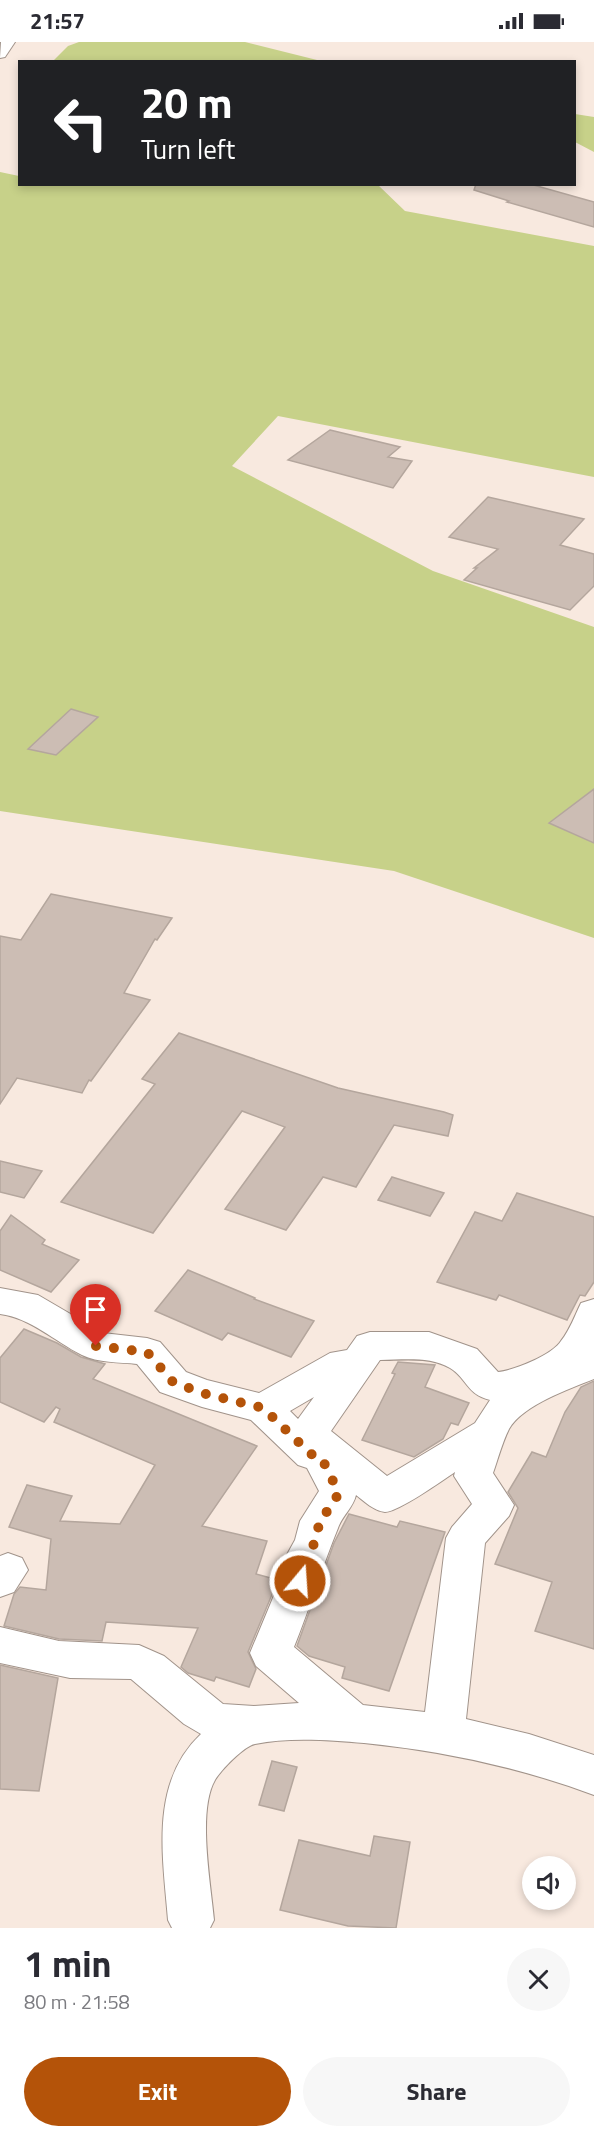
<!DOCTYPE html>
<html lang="en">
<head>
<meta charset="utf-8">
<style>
  :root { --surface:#fff; --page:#f7f7f7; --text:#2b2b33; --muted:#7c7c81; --accent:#b45309 }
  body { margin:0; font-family:"Titillium Web",sans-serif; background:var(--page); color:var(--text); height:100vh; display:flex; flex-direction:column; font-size:22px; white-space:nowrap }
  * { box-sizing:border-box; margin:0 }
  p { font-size:20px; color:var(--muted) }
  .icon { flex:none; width:33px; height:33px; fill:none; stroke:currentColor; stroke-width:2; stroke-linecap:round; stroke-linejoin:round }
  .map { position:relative; height:1886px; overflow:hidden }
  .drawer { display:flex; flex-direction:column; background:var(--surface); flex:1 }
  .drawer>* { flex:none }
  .top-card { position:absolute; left:18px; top:18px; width:558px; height:126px; border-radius:0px; box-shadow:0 3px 9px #0003; background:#202124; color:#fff; overflow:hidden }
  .controls { position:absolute; left:522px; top:1814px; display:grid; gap:12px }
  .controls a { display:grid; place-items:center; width:54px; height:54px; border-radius:50%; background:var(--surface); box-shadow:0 3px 9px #0003; font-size:30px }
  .pin { position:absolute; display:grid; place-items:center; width:51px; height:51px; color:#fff; margin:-62px -26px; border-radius:50% 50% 50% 0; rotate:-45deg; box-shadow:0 0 6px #0007 }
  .pin .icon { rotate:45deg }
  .me { position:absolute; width:66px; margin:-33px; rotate:18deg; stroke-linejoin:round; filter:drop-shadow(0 0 4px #0008) }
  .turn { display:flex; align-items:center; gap:21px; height:126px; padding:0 24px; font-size:27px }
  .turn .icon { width:78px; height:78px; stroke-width:2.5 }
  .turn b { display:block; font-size:42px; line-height:51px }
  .round { display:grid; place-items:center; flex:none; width:63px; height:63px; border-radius:32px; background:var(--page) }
  .overview { display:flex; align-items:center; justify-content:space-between; height:102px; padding:0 24px }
  h1 { font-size:36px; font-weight:700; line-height:45px }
  .action { display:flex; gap:12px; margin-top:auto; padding:12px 24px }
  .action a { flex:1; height:69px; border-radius:36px; background:var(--accent); color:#fff; font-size:24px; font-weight:700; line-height:69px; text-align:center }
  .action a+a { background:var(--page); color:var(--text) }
  .status { display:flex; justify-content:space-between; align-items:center; height:42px; padding:0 30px; background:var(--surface); direction:ltr }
  .status svg { height:16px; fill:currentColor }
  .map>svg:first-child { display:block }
  .green { fill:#c7d189 }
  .building { fill:#ccbdb4; stroke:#b4a69d; stroke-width:1.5 }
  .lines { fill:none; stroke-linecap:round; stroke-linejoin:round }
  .minor-casing { stroke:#a1938a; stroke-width:2 }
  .minor { fill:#fff; fill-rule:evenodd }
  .route { stroke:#b45309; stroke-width:10; stroke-dasharray:0 18 }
</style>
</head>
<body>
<div class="status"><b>21:57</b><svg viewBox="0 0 49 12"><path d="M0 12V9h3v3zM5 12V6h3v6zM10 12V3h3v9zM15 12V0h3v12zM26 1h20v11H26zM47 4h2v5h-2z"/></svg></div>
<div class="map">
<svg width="594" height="1886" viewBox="0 0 594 1886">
  <rect width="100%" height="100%" fill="#f8e9df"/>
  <!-- green -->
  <g class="green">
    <polygon points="79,0 245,0 321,19 53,19 68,4"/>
    <polygon points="575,72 594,75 594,110 575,100"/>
    <polygon points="0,130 19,134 20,142 378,143 405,169 594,204 594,435 278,374 232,424 433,529 594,585 594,896 394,829 0,769"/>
  </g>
  <!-- building -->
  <g class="building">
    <polygon points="476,142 530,142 594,160 594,185 507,160 509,159 474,148"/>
    <polygon points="330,388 400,405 388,415 412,419 393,446 288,418"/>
    <polygon points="488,455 584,477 560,503 594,512 594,544 570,568 464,538 477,526 474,526 498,507 449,495"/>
    <polygon points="71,667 98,675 56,713 28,707"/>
    <polygon points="594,747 594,801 549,781"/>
    <polygon points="51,852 172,876 157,898 155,897 124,951 150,958 91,1039 89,1038 82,1051 17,1036 0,1062 0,894 21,898"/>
    <polygon points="179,991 338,1046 444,1070 453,1073 448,1094 394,1083 356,1145 323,1135 286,1188 225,1167 285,1085 242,1069 153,1191 61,1160 155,1042 142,1037"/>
    <polygon points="0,1119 42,1129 24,1156 0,1150"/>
    <polygon points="392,1135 444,1151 430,1174 378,1158"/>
    <polygon points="517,1151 594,1175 594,1240 585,1254 580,1253 567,1278 499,1253 496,1258 437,1240 475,1170 502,1179"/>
    <polygon points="11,1173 45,1198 42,1202 79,1218 51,1250 0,1228 0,1189"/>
    <polygon points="188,1228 255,1256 254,1257 314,1279 291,1315 228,1291 222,1298 155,1269"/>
    <polygon points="24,1287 57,1301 81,1315 105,1322 93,1337 257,1404 202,1484 267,1499 256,1532 278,1538 248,1610 256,1627 249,1645 216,1635 214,1639 188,1631 181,1625 198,1586 106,1580 102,1599 59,1597 4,1584 14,1552 20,1545 46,1548 51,1497 9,1485 27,1443 72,1454 60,1479 120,1482 155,1423 54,1380 60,1367 56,1365 44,1380 0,1360 0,1316"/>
    <polygon points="398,1320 435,1323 425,1345 469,1361 458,1383 451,1381 443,1397 414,1415 362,1398 395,1332 392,1331"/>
    <polygon points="594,1339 594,1607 535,1589 552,1540 495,1522 518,1466 508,1450 532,1410 546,1415 565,1370 581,1345"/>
    <polygon points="349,1472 397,1485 400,1479 445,1490 389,1649 342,1636 345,1625 309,1614 297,1604 334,1501"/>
    <polygon points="0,1623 58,1636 39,1749 0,1747"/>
    <polygon points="272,1719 297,1725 284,1769 259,1763"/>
    <polygon points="374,1794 410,1800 396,1886 348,1884 280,1868 299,1798 370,1814"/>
  </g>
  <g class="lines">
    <!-- minor casing -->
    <g class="minor-casing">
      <g id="minor">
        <polygon points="1,0 15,0 5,15 0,16"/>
        <path d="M0,1246L38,1253L103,1291L147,1296L160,1300L186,1330L207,1338L259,1351L330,1311L347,1308L357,1294L370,1290H429L477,1307L498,1330C515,1328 552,1313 561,1299C570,1288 575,1273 581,1261L594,1257V1337C569,1347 523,1363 509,1387C502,1401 498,1417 493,1431L514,1463L509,1474L485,1501L466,1677L529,1692L594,1713V1753C519,1725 443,1709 364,1701C330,1698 288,1695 255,1702C244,1704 221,1728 215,1738C197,1769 211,1843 214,1878L210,1886H172L168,1878C163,1815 149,1741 201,1692L184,1682L131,1637L70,1636L0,1621V1585L59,1599L139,1603L164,1614L223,1662L254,1664L299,1661L256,1624L250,1611L280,1539L284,1518L295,1498L300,1479L319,1449L307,1426L298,1423L251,1378L202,1365L160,1350L137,1322C119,1320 98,1321 82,1313C54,1299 31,1276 0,1272ZM380,1318C403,1318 429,1314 450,1326C467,1336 466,1352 490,1358L475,1381L387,1434L331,1389ZM314,1355L298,1377L290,1369ZM455,1430L454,1434L472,1462L452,1485L446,1496L425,1670L363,1663L294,1605C310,1565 322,1525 338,1486C342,1474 353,1466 356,1453C364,1459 374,1469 385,1470C398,1470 442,1439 455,1430Z"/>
        <polygon points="8,1511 22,1516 28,1528 14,1550 0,1555 0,1514"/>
      </g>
    </g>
    <!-- minor -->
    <use href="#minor" class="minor"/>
  </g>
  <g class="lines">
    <!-- route -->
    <polyline class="route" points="96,1304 147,1310 173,1340 202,1351 263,1366 311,1412 321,1415 338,1449 336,1457 320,1479 314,1502 304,1518 300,1539"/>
  </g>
</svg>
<div class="controls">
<a><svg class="icon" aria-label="sound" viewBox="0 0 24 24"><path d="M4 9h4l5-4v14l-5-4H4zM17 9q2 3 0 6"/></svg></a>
</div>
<div class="pin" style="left:96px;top:1304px;background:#d93025"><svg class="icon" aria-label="arrive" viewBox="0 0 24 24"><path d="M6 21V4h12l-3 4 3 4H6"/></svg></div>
<svg class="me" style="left:300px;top:1539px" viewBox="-20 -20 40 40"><circle r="17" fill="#b45309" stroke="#fff" stroke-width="3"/><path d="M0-11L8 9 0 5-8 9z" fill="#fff"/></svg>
<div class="top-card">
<div class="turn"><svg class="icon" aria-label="left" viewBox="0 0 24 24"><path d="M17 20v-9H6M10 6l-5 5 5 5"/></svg><div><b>20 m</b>Turn left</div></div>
</div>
</div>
<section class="drawer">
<div class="overview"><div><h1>1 min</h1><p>80 m · 21:58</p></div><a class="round"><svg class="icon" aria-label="close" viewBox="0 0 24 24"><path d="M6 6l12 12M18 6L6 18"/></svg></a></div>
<div class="action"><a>Exit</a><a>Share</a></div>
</section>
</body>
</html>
